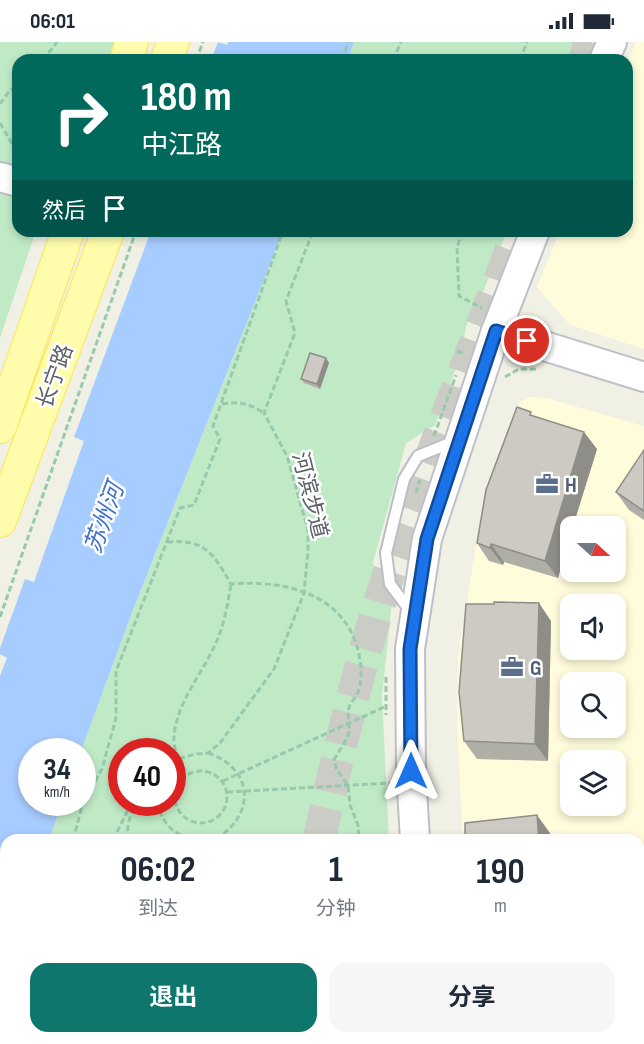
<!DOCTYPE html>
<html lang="zh">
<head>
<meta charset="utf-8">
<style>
  :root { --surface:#fff; --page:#f6f6f7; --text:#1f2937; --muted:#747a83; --accent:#0f766e }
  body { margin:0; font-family:"Sofia Sans Condensed","Noto Sans SC",sans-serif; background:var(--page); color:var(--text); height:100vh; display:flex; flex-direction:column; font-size:22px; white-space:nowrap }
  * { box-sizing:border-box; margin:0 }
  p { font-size:20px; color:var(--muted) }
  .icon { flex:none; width:33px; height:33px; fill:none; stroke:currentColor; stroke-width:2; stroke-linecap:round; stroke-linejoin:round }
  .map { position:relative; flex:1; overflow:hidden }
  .sheet { position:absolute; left:0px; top:792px; width:645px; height:210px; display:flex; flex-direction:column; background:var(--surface); border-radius:18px 18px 0 0; box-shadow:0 3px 9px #0003 }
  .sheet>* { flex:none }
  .hud { position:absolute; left:12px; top:12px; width:621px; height:183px; border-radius:18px; box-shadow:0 3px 9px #0003; background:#00695c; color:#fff; overflow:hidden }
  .needle { width:39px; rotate:111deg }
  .fabs { position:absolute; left:560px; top:474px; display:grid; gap:12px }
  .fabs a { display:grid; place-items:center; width:66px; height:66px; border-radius:12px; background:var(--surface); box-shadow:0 3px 9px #0003; font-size:30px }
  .speed { position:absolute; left:18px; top:696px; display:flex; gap:12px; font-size:30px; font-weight:700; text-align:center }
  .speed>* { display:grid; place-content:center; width:78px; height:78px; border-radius:50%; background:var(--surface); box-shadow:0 3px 9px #0003; line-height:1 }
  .speed small { font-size:15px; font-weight:400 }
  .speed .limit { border:9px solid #d22; background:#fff; color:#111 }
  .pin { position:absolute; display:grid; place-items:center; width:51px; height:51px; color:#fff; margin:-26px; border:3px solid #fff; border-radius:50%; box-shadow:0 2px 6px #0007 }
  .me { position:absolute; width:66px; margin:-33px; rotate:0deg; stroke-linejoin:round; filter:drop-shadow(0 0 4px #0008) }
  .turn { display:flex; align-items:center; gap:21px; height:126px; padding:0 30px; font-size:27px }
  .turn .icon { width:78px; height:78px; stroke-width:2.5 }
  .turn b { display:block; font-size:42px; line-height:51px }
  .then { display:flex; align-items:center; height:57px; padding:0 30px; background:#0003; gap:12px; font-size:22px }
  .eta { display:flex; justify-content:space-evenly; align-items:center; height:102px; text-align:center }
  .eta b { font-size:36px; font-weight:700; line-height:42px }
  .button { display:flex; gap:12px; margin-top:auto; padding:12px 30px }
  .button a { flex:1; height:69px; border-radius:18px; background:var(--accent); color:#fff; font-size:24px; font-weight:700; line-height:69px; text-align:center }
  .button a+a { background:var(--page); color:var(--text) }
  .status { display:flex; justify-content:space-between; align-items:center; height:42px; padding:0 30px; background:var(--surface); direction:ltr }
  .status svg { height:16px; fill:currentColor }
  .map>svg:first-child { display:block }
  .commercial { fill:#fffcdc; fill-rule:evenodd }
  .green { fill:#c0eac6; fill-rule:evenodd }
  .water { fill:#a7ccff }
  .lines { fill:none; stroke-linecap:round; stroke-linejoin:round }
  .highway-tunnel { stroke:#cbccc6; stroke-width:33; stroke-dasharray:33 16; stroke-linecap:butt }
  .lane-casing { stroke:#bdbec5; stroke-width:14 }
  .secondary-casing { stroke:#bec0c7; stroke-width:32 }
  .primary-casing { stroke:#fde552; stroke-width:34 }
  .path { stroke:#97c9ad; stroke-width:3; stroke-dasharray:6 3; stroke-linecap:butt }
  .lane { stroke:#fff; stroke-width:10 }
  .secondary { stroke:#fff; stroke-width:28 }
  .primary { stroke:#fffdac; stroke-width:32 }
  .wall { fill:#afaea7 }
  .shaded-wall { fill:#8f8d88 }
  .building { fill:#cccac2; stroke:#8f8d88; stroke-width:1.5 }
  .route-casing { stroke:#114b97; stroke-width:15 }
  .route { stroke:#1a73e8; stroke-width:10 }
  .labels { text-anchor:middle; stroke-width:5; stroke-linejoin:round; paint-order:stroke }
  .street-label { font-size:22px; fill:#5d6067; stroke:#fff }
  .service-label { font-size:22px; font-weight:bold; fill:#4e5e75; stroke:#fff; text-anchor:start }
  .water-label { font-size:24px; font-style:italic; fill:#3e70cd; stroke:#fff }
</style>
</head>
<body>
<div class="status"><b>06:01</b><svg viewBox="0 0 49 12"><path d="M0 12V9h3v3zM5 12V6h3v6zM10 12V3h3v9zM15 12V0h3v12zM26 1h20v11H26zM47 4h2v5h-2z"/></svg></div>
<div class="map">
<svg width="644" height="1002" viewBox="0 0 644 1002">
  <rect width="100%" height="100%" fill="#f0f0e5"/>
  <!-- commercial -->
  <g class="commercial">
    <polygon points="636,0 644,0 644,307 570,283 537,245 560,189 627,189 627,21"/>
    <path d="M530,355L546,356L644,384V1002H472V996H639V798H463L457,684L458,614L476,504L508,389L520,360ZM570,484H615V530H570ZM570,562H615V608H570ZM570,640H615V686H570ZM570,718H615V764H570Z"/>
  </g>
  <!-- green -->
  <g class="green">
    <polygon points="0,0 114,0 108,18 18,18 18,189 36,189 0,296"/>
    <polygon points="354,0 582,0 575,18 348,18"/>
    <path d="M283,189H507L476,268C466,277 464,291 464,304L435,383L406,401L373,521L392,559L382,654L389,798H49L62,761L82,760L81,709L133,568ZM122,710H172V760H122Z"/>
    <polygon points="39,996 400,996 401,1002 37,1002"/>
  </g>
  <!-- water -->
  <g class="water">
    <polygon points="218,0 227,3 228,0 354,0 348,18 211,18"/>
    <polygon points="151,189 283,189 133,568 81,709 32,710 32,760 62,761 49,798 6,798 6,996 39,996 37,1002 0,1002 0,634 7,616 0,612 0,606 25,537 34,540 84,399 74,395"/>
  </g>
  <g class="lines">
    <!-- highway-tunnel -->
    <g class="highway-tunnel">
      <polyline points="585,18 590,0"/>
      <path d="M319,798C336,721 354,644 377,569C417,440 472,316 518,189"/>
      <polyline points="282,1002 283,996"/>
    </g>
    <!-- lane casing -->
    <g class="lane-casing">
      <polyline id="lane" points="411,570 390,542 386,511 404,437 418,414 455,399"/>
    </g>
    <!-- secondary casing -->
    <g class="secondary-casing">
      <g id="secondary">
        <polyline points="604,18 612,0"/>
        <polyline points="0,135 18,140"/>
        <polyline points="496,289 644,335"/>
        <polyline points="415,798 411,730 410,607 427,497 496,289 535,189"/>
        <polyline points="428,996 428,1002"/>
      </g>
    </g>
    <!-- primary casing -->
    <g class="primary-casing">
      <g id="primary">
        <polyline points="126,18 132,0"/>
        <polyline points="167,18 173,0"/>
        <polyline points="0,385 68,189"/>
        <polyline points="0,479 108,189"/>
      </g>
    </g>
    <!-- path -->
    <g class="path">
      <polyline points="43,18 57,0"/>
      <polyline points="196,18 203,0"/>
      <polyline points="342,18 348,0"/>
      <polyline points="393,18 401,0"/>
      <polyline points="520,18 527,0"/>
      <polyline points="0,62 10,48 18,44"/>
      <polyline points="0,81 18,112"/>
      <polyline points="462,189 457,206 459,254 482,266"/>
      <polyline points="457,309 465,312"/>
      <polyline points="505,335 519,327 538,327"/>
      <path d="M222,362C238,359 251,362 264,371"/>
      <polyline points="434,394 456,333"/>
      <polyline points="416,451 420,438"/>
      <path d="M167,500C205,497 213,511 231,542C292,537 356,556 361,627C361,633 361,644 358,650C356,656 350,660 349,666C347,673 350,682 349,689C347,700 339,708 334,718L336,726L348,744L350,763L358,783L359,798"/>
      <polyline points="0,575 136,189"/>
      <polyline points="386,635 386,673"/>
      <path d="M208,711C255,727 256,774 214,798"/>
      <path d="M178,717C176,709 173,701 174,694C177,658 205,629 218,596C225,579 228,560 231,542"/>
      <polyline points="172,722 178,717 195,712 208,711 220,701 274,627 304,551 308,509 308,488 287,414 264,371 295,291 286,259 313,189"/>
      <circle cx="201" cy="755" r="26"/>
      <polyline points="223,739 386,664"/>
      <polyline points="227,750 390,741"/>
      <path d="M158,760C160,781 174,792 193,798"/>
      <polyline points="100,794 108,798"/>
      <polyline points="73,798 83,761 102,727 116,676 116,629 180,466 194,463 220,397 213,384 283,189"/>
      <polyline points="113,798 132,760"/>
      <path d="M128,798C126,784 130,773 137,760"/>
      <polyline points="267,996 268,1002"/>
      <polyline points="188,1002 188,996"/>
    </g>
    <!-- lane -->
    <use href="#lane" class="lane"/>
    <!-- secondary -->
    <use href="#secondary" class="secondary"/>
    <!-- primary -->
    <use href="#primary" class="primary"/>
  </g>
  <!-- wall -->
  <g class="wall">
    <polygon points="326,316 329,321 320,347 304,341 301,337"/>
    <polygon points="535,375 597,407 573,484 570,484 558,536 504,520 503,523 489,519 477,501"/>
    <polygon points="644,408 644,478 629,468 616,450"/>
    <polygon points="494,562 551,579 548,719 477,717 464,699"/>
  </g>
  <!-- shaded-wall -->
  <g class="shaded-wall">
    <polygon points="326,316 329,321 320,347 317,342"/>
    <polygon points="584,390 597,407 573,484 570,484 570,496 558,536 545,519"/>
    <polygon points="491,502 504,520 503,523 490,506"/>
    <polygon points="539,561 551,579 548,719 535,702"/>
    <polygon points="537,773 550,791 550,798 539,798"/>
    <rect x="550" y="996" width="11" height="6"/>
  </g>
  <!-- building -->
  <g class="building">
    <polygon points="310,311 326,316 317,342 301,337"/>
    <polygon points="517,365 531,370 530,373 584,390 545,519 491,502 490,506 477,501 486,448"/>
    <polygon points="644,408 644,469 616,450"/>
    <polygon points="494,560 539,561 535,702 464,699 459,650 466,562 494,562"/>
    <polygon points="537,773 539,798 465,798 465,781"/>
    <polygon points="62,996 122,996 131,999 130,1002 60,1002"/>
    <rect x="476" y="996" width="74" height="6"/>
  </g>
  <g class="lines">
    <!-- route casing -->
    <g class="route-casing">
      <polyline id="route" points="411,729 410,607 427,497 496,289 527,299"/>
    </g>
    <!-- route -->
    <use href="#route" class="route"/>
  </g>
  <!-- icons -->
  <defs>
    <g id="office-bare" transform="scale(1.8)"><path d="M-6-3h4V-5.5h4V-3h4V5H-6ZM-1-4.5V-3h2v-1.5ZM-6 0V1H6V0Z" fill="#5c6f8a" stroke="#fff" stroke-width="2.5" paint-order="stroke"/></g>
  </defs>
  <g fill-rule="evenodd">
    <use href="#office-bare" x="547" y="442"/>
    <use href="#office-bare" x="512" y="625"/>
  </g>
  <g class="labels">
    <!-- street labels -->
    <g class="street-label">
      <text transform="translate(54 334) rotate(-70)" y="8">长宁路</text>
      <text transform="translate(311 453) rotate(76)" y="8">河滨步道</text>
    </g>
    <!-- service labels -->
    <g class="service-label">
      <text x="565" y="450">H</text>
      <text x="530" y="633">G</text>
    </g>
    <!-- water labels -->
    <g class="water-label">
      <text transform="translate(104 476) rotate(-70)" y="8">苏州河</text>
    </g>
  </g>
</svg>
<div class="fabs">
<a><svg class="needle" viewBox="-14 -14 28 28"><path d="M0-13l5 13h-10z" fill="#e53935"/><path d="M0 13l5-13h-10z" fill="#747a83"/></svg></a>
<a><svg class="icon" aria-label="sound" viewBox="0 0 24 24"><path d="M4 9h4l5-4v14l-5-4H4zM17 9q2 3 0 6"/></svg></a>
<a><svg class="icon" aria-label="search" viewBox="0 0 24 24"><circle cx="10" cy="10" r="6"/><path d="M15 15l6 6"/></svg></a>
<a><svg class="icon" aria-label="layers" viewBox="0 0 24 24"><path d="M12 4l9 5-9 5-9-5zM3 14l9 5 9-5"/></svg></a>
</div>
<div class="speed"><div>34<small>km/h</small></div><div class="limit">40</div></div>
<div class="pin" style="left:527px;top:299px;background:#d93025"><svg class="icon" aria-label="arrive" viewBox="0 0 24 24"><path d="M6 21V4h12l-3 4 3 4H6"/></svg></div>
<svg class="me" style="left:411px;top:729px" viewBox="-20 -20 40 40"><path d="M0-17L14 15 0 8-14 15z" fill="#1a73e8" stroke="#fff" stroke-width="4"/></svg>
<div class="hud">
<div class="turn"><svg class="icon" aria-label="right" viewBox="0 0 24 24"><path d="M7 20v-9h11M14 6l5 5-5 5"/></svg><div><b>180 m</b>中江路</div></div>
<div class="then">然后<svg class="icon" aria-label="arrive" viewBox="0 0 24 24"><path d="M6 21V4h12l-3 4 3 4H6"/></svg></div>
</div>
<section class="sheet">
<div class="eta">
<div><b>06:02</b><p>到达</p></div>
<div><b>1</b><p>分钟</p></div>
<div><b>190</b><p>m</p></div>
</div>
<div class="button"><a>退出</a><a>分享</a></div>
</section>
</div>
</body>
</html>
